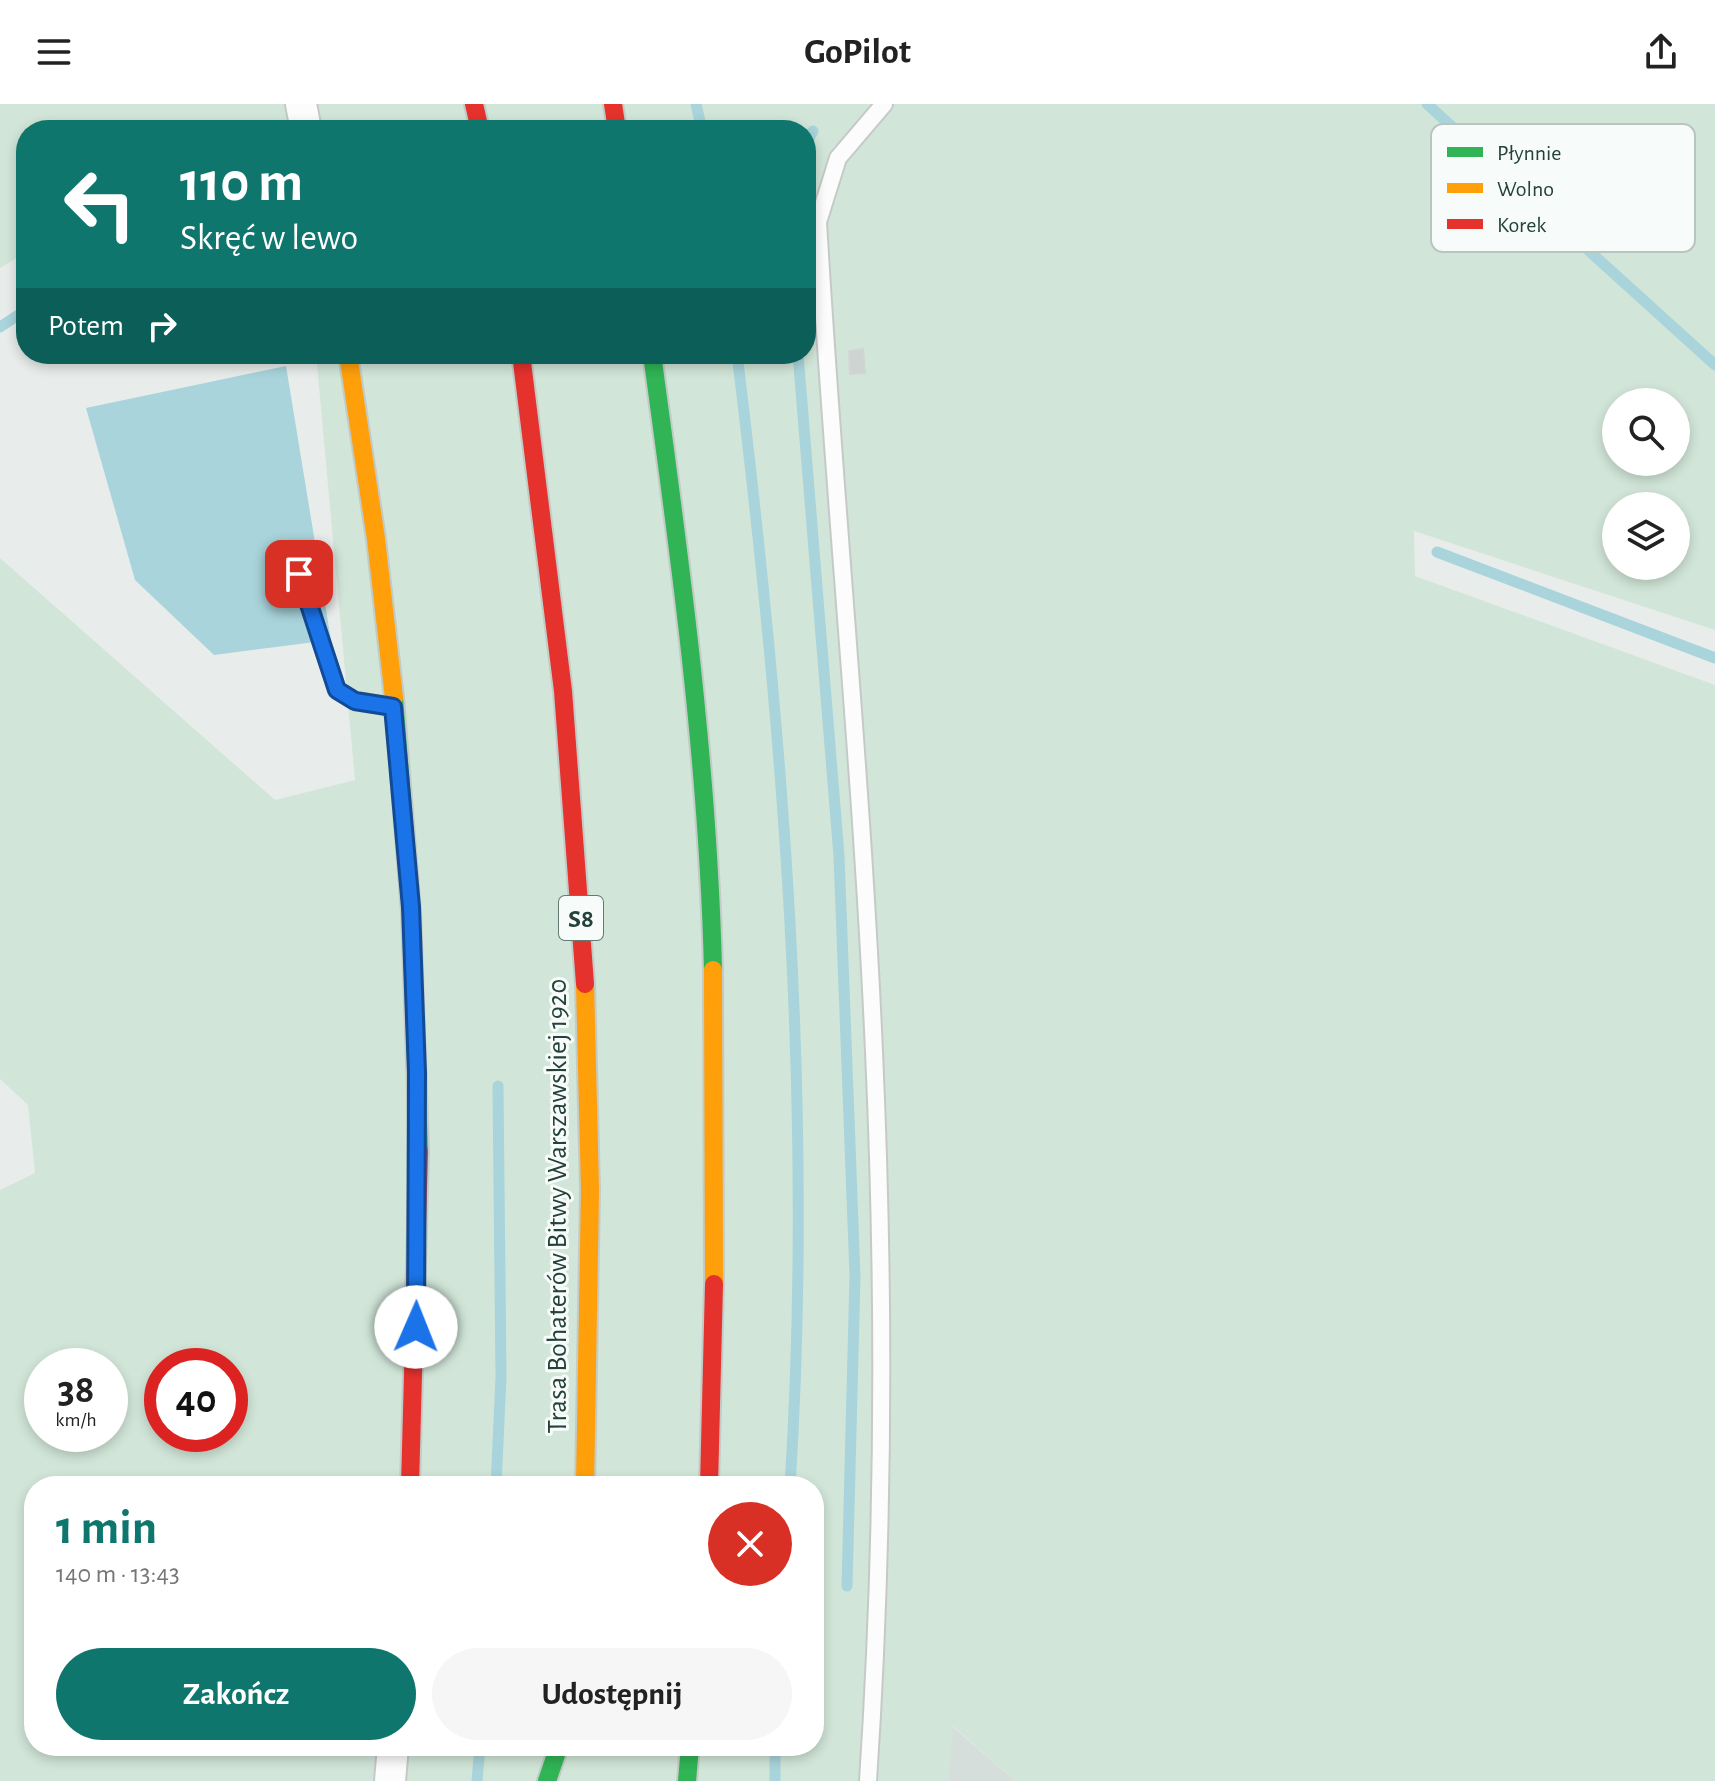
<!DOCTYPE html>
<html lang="pl">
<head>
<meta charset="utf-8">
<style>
  :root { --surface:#fff; --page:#f6f6f6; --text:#222; --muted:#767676; --accent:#0f766e }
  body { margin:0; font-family:"Alegreya Sans",sans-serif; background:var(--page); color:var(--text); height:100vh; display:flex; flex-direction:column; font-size:30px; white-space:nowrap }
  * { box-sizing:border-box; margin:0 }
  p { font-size:26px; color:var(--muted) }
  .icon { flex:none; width:44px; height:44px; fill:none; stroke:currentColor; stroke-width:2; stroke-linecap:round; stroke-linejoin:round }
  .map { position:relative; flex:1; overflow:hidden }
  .panel { position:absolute; left:24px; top:1372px; width:800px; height:280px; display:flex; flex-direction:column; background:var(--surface); border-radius:32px; box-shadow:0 4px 12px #0003 }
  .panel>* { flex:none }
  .hud { position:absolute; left:16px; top:16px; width:800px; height:244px; border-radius:32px; box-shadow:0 4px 12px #0003; background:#0f766e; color:#fff; overflow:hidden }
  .controls { position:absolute; left:1602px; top:284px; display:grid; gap:16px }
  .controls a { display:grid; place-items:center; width:88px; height:88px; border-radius:50%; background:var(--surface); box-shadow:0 4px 12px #0003; font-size:40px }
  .speed { position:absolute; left:24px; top:1244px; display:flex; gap:16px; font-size:40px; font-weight:700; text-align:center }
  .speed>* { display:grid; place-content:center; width:104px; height:104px; border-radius:50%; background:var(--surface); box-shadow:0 4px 12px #0003; line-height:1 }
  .speed small { font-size:20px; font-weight:400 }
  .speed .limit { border:12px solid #d22; background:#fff; color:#111 }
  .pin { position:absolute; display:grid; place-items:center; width:68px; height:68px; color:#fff; margin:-34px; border-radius:16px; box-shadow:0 4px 12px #0006 }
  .me { position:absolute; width:88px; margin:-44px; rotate:1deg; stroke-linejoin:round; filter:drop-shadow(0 0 6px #0008) }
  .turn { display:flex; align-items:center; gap:28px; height:168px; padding:0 32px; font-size:36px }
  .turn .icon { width:104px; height:104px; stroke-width:2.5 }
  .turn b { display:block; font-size:56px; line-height:68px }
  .then { display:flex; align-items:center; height:76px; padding:0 32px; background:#0003; gap:16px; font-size:30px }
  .round { display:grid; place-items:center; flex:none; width:84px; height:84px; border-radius:42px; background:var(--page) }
  .head { display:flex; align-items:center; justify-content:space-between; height:136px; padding:0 32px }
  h1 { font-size:48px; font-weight:600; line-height:60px; color:var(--accent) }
  .primary-button { display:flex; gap:16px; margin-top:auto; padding:16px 32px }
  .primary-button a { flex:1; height:92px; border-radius:48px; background:var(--accent); color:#fff; font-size:32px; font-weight:600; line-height:92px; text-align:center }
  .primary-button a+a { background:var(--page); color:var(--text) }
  header { display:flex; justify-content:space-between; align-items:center; height:104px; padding:0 32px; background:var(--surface); font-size:36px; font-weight:600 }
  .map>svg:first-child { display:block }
  .built { fill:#d6dedb }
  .green { fill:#d1e6d8; fill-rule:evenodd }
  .water { fill:#a9d4db }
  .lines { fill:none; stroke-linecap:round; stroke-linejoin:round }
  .stream { stroke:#a9d4db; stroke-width:11 }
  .building { fill:#cfd4d2; stroke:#d1d6d4; stroke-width:2 }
  .lane-casing { stroke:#c5cac8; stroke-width:20 }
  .street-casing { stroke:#c5cac8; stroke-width:34 }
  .fast-casing { stroke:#c3cbc8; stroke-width:22 }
  .slow-casing { stroke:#c3cbc8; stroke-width:22 }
  .jam-casing { stroke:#c3cbc8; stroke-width:22 }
  .lane { stroke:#fcfcfc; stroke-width:16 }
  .street { stroke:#fcfcfc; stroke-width:30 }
  .fast { stroke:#30b455; stroke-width:18 }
  .slow { stroke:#ff9f0a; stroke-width:18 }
  .jam { stroke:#e5322d; stroke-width:18 }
  .route-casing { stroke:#114b97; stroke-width:20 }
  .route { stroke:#1a73e8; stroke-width:14 }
  .labels { text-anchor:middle; stroke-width:6; stroke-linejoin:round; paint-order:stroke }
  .shield { fill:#f7fbf9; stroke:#637a73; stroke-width:2 }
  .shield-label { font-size:26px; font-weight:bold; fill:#24423a }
  .street-label { font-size:28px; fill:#24423a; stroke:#f7fbf9 }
  .key { fill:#f7fbf9; stroke:#b8c4c0; stroke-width:2 }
  .key-label { font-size:22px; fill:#24423a }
</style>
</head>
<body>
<header><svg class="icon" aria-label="menu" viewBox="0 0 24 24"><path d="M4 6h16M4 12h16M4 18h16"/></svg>GoPilot<svg class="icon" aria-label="share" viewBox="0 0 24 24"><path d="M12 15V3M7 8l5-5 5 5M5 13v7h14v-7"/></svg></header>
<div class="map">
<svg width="1715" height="1677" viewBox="0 0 1715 1677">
  <rect width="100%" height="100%" fill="#e8edeb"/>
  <!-- built -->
  <polygon class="built" points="952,1622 1015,1677 948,1677"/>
  <!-- green -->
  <path class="green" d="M0,0H1715V526L1414,427L1415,472L1715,581V1677H1015L953,1622L948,1677H0V1086L35,1069L28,1001L0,975V454L275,696L355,676L316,250H806V26H26V148L0,164ZM1616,298H1676V358H1616ZM1616,402H1676V462H1616ZM42,1262H110V1330H42ZM162,1262H230V1330H162ZM34,1382H814V1642H34Z"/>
  <!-- water -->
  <polygon class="water" points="286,262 331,536 214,551 135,476 86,304"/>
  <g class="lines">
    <!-- stream -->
    <g class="stream">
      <polyline points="696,0 702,26"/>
      <polyline points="1427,0 1715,261"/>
      <polyline points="806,40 813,27"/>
      <polyline points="0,223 26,206"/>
      <path d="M737,250C783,625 814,1004 790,1382"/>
      <polyline points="798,250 839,752 855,1172 847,1482"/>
      <polyline points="1437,448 1715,554"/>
      <polyline points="496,1382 501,1273 498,982"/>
      <polyline points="477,1677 480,1642"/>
      <polyline points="775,1677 775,1642"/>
    </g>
  </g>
  <!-- building -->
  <polygon class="building" points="863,245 865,269 850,270 849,247"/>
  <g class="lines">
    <!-- lane casing -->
    <g class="lane-casing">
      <g id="lane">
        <polyline points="299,470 337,586 355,597 393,603"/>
        <path d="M868,1677C884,1435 885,1191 874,948C862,671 834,395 818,118L838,54L884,0"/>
      </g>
    </g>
    <!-- street casing -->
    <g class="street-casing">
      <g id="street">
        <polyline points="301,0 306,26"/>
        <polyline points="390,1677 393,1642"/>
      </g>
    </g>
    <!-- fast casing -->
    <g class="fast-casing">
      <g id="fast">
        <path d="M652,250C680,454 708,659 713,866"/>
        <polyline points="394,594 411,808 419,1048"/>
        <polyline points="547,1677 559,1642"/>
        <polyline points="687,1677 690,1642"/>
      </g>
    </g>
    <!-- slow casing -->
    <g class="slow-casing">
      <g id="slow">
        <polyline points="348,250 376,435 394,594"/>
        <polyline points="713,866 714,1180"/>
        <polyline points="585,880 590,1086 585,1382"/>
      </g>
    </g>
    <!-- jam casing -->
    <g class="jam-casing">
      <g id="jam">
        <polyline points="474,0 480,26"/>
        <polyline points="613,0 617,26"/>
        <polyline points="521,250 563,587 585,880"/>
        <polyline points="410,1382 419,1048"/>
        <polyline points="709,1382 714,1180"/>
      </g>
    </g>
    <!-- lane -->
    <use href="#lane" class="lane"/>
    <!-- street -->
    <use href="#street" class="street"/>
    <!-- fast -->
    <use href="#fast" class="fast"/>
    <!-- slow -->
    <use href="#slow" class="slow"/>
    <!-- jam -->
    <use href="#jam" class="jam"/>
  </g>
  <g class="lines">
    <!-- route casing -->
    <g class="route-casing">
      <polyline id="route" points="299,470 337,586 355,597 393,603 411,803 417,969 416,1223"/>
    </g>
    <!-- route -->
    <use href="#route" class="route"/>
  </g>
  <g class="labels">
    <!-- shield labels -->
    <rect class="shield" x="559" y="792" width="44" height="44" rx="6"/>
    <g class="shield-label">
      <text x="581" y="823">S8</text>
    </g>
    <!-- street labels -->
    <g class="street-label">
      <text transform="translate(556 1102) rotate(-90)" y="10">Trasa Bohaterów Bitwy Warszawskiej 1920</text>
    </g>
  </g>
  <!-- legend -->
  <rect x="1431" y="20" width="264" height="128" rx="12" class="key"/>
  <rect x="1447" y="43" width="36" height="10" fill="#30b455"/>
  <rect x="1447" y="79" width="36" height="10" fill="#ff9f0a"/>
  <rect x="1447" y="115" width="36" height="10" fill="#e5322d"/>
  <g class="key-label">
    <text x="1497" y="56">Płynnie</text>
    <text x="1497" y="92">Wolno</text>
    <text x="1497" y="128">Korek</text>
  </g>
</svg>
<div class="controls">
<a><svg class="icon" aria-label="search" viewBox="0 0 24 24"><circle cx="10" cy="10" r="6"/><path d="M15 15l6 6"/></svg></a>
<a><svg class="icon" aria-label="layers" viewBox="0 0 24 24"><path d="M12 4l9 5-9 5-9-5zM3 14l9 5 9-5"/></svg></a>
</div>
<div class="speed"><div>38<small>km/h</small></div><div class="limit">40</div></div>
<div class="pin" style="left:299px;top:470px;background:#d93025"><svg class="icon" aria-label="arrive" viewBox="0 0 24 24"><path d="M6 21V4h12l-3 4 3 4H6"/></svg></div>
<svg class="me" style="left:416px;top:1223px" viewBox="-20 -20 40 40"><circle r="19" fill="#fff"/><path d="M0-13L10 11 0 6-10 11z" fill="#1a73e8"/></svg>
<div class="hud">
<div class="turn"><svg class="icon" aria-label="left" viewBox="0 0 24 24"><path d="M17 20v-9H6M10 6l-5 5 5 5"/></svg><div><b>110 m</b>Skręć w lewo</div></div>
<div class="then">Potem<svg class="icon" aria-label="right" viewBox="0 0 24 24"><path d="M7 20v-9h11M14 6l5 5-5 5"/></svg></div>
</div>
<section class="panel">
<div class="head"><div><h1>1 min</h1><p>140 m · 13:43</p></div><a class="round" style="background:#d93025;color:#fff"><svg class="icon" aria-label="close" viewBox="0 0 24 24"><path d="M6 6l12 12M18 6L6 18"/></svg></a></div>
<div class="primary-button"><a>Zakończ</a><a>Udostępnij</a></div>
</section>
</div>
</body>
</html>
